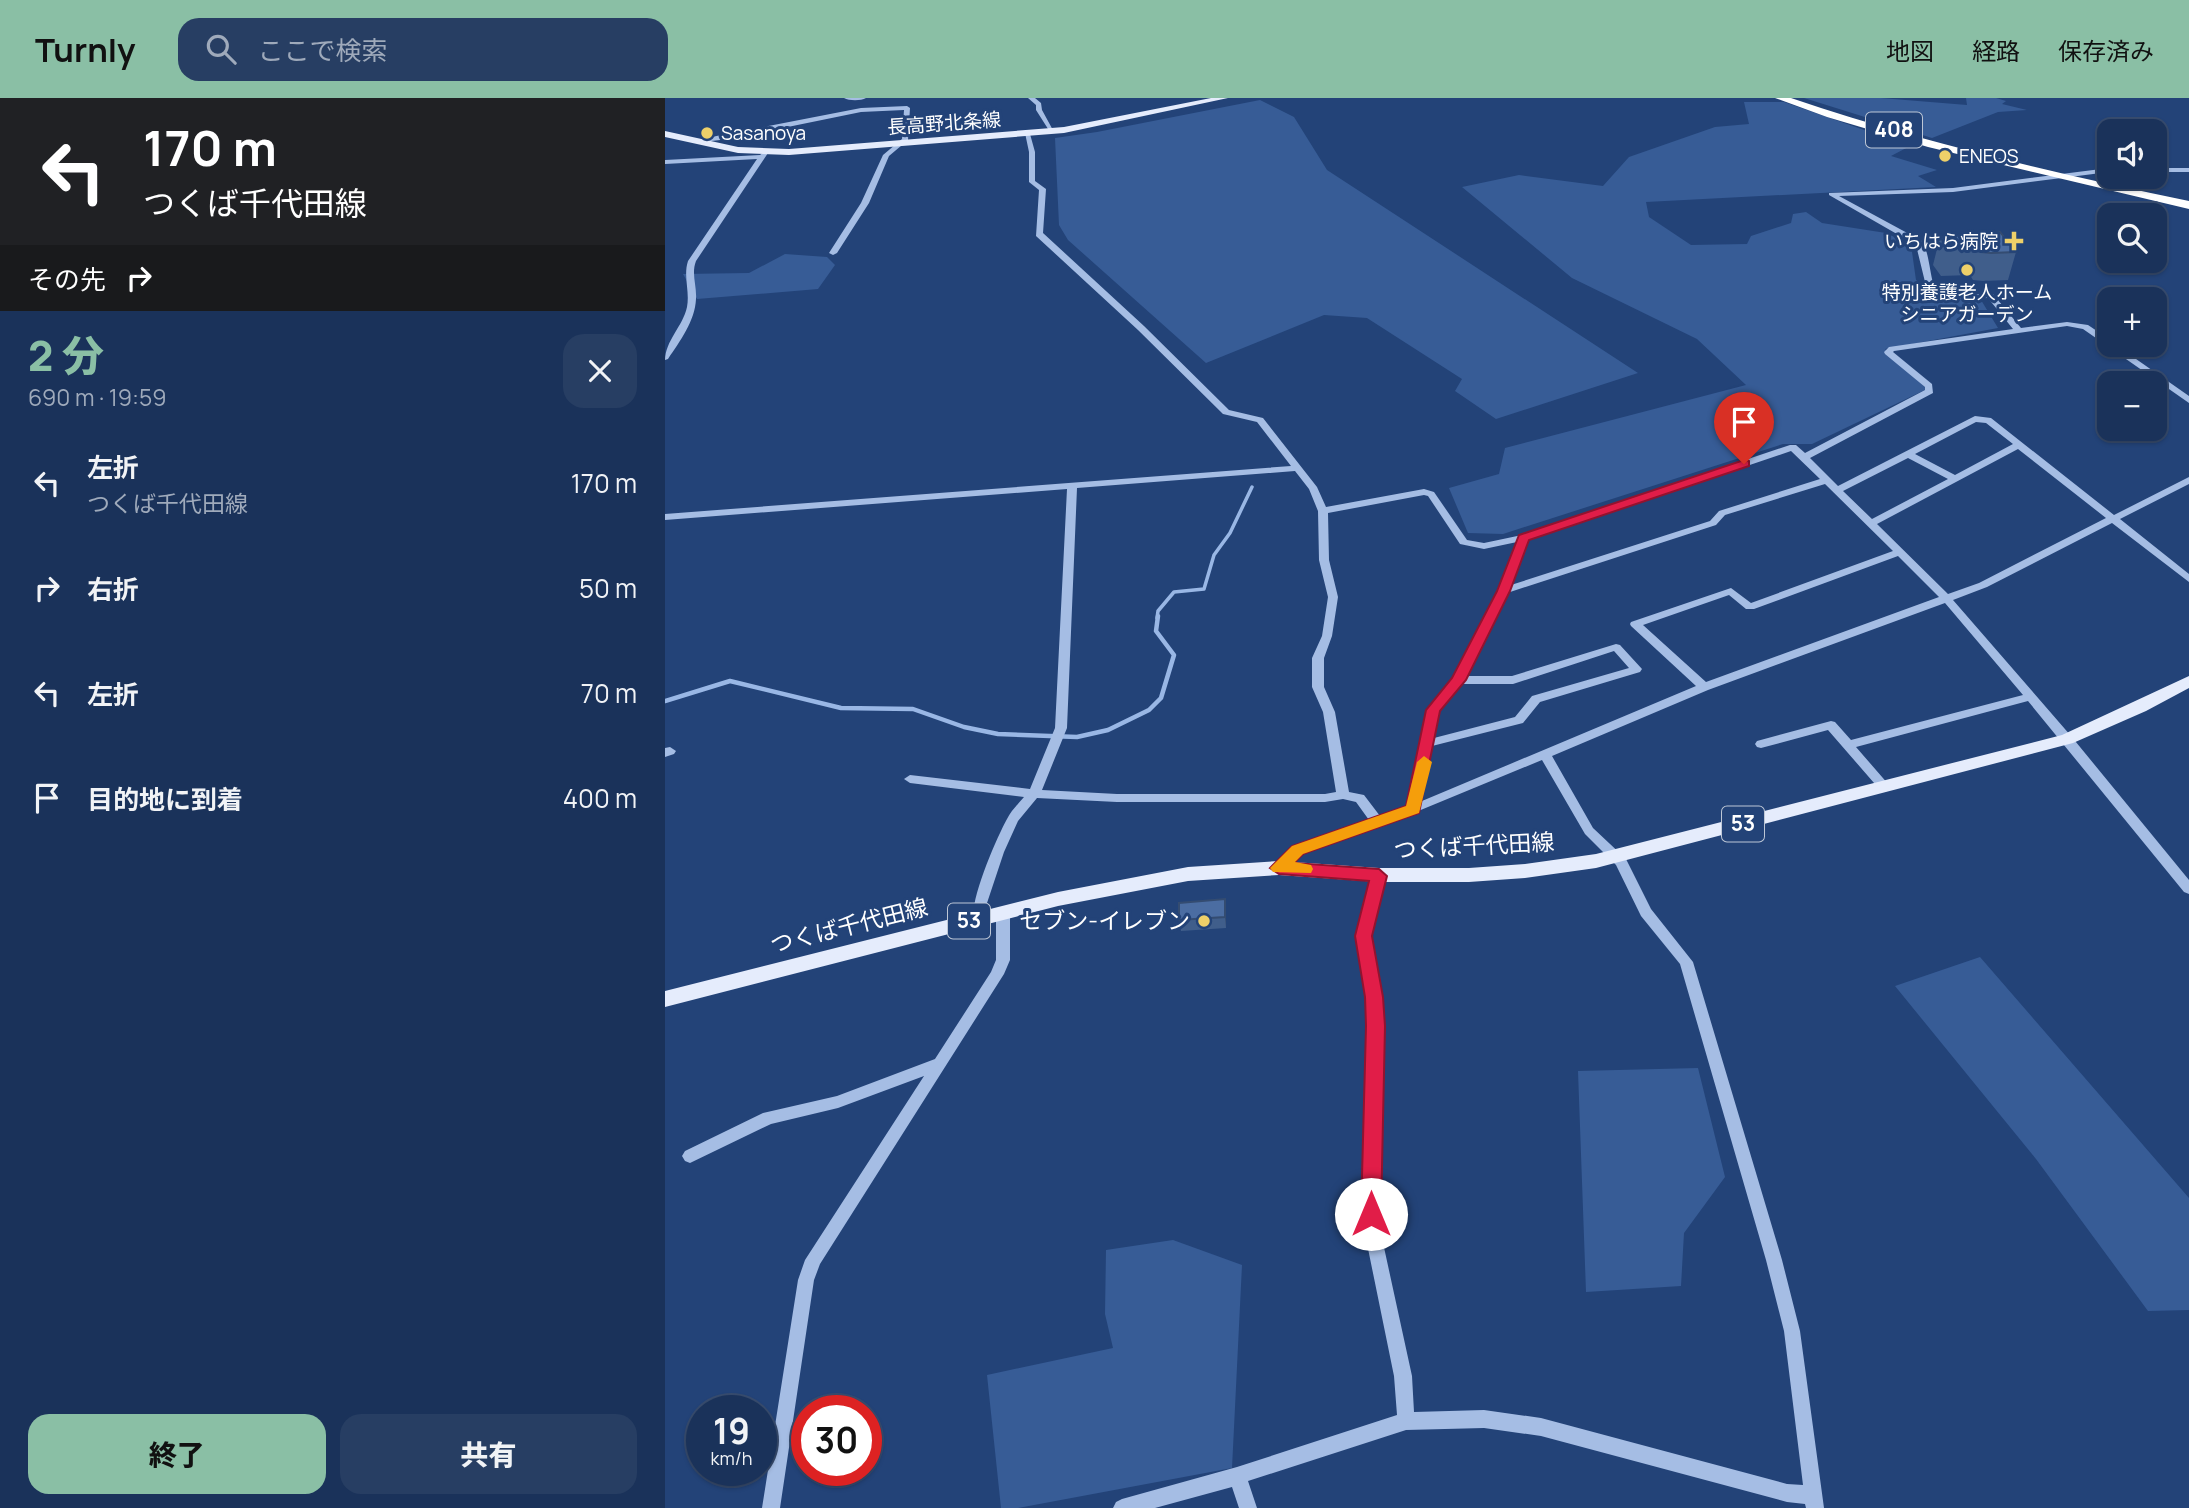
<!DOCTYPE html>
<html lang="ja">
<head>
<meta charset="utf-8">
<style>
  :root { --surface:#1a325a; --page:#273e63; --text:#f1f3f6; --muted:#9faabb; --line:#384d70; --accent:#8abfa5 }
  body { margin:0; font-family:Manrope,"Noto Sans JP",sans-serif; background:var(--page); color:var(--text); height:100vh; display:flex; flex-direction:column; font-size:26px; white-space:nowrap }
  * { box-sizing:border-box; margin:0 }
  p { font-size:23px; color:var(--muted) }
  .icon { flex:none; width:38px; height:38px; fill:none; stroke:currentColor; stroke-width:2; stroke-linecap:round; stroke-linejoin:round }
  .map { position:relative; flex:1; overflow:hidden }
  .sheet { display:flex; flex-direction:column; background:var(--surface); width:665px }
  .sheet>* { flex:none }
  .hud { background:#202124; color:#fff; overflow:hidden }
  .tools { position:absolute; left:1432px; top:21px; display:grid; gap:14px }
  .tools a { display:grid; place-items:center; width:70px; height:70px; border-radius:14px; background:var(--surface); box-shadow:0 2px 5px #0004,0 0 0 2px var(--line); font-size:35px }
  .speed { position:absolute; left:21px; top:1297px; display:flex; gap:14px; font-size:35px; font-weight:700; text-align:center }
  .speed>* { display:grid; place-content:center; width:91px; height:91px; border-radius:50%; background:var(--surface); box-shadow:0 2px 5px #0004,0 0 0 2px var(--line); line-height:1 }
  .speed small { font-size:18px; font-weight:400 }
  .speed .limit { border:10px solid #d22; background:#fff; color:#111 }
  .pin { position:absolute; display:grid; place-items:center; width:60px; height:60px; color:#fff; margin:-72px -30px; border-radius:50% 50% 50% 0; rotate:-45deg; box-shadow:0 0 7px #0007 }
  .pin .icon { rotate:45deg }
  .me { position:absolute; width:77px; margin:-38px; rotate:0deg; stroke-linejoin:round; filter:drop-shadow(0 0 5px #0008) }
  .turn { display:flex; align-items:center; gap:24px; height:147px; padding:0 28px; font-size:32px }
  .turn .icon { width:91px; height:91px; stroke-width:2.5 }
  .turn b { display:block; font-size:49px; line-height:60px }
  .then { display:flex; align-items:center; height:66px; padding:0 28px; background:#0003; gap:14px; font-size:26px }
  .round { display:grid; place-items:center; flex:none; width:74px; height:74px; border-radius:21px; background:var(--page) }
  .headline { display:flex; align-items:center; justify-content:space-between; height:119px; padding:0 28px }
  h1 { font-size:42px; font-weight:800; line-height:52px; color:var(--accent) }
  .button { display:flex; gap:14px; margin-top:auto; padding:14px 28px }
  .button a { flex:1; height:80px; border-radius:21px; background:var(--accent); color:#111; font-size:28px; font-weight:800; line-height:80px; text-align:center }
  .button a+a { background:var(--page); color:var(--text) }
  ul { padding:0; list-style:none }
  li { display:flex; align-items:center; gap:21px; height:105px; padding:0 28px }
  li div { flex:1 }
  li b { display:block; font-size:26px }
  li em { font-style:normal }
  header { display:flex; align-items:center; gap:42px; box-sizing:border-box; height:98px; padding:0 35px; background:var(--accent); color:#111 }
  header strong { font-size:33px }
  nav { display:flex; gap:38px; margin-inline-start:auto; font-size:24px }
  .search { width:490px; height:63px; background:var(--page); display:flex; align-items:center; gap:18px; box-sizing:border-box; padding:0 24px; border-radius:21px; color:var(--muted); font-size:26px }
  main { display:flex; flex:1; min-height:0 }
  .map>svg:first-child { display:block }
  .green { fill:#375c96 }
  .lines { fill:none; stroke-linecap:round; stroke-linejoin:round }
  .stream-far1 { stroke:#99b7e5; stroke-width:3.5 }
  .stream { stroke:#99b7e5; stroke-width:4.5 }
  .minor { fill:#a5bde4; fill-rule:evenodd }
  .major { fill:#e5ecfc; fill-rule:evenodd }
  .highway { fill:#fff; fill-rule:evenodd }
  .wall { fill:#405e8b }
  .shaded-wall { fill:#344c71 }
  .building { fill:#4b6da2; stroke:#344c71; stroke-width:2 }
  .route { fill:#e11d48; stroke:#92132f; stroke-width:2 }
  .slow { fill:#f59e0b }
  .poi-dot { fill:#eed069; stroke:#234378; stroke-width:2.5 }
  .labels { text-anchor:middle; stroke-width:6; stroke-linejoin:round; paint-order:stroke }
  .far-street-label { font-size:19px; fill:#fff; stroke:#234378 }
  .far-poi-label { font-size:19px; fill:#fff; stroke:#234378; text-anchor:start }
  .shield { fill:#234378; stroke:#bdc7d6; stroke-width:2 }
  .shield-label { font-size:21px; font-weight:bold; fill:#fff }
  .street-label { font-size:23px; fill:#fff; stroke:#234378 }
  .poi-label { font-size:23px; fill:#fff; stroke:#234378; text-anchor:end }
</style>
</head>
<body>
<header>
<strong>Turnly</strong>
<div class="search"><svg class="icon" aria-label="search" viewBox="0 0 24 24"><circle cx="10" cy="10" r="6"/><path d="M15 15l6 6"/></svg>ここで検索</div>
<nav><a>地図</a><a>経路</a><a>保存済み</a></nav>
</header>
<main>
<section class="sheet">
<div class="hud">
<div class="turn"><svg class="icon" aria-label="left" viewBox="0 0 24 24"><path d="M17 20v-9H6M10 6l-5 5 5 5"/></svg><div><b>170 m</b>つくば千代田線</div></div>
<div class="then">その先<svg class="icon" aria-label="right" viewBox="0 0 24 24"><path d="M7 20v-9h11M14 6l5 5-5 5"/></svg></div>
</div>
<div class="headline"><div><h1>2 分</h1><p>690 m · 19:59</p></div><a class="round"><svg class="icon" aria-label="close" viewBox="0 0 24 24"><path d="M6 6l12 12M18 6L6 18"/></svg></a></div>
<ul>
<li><svg class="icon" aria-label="left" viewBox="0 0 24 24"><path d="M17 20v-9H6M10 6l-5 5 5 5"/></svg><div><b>左折</b><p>つくば千代田線</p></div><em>170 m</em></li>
<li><svg class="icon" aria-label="right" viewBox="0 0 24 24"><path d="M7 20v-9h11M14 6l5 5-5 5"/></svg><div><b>右折</b></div><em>50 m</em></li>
<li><svg class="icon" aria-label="left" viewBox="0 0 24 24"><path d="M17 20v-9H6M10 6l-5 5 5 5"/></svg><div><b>左折</b></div><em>70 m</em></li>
<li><svg class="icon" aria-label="arrive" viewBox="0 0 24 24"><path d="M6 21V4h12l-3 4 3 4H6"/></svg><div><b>目的地に到着</b></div><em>400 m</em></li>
</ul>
<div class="button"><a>終了</a><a>共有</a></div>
</section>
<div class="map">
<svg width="1524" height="1410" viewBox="0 0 1524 1410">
  <rect width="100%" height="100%" fill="#234378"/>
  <!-- green -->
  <g class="green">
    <polygon points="1139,0 1216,0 1302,7 1301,0 1331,0 1341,3 1337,6 1362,12 1333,14 1267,40"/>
    <polygon points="595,2 629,19 662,72 973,275 831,321 790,293 797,281 702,220 659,217 541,265 403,142 394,127 390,40 432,34"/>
    <polygon points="1079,4 1119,4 1245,48 1226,58 1272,72 1253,78 1271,89 981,104 984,119 1026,147 1082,146 1086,138 1126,125 1128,116 1141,114 1157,125 1221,135 1246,147 1251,182 1273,201 1316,202 1333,230 1220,251 1262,291 1147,346 1118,346 838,436 803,435 784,390 834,376 840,350 1081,287 1032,241 907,180 797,89 854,77 938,88 964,59 1050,29 1084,26"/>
    <polygon points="120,156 162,159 170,167 153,191 32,201 18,176 84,175"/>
    <polygon points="1315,859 1524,1100 1524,1212 1483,1213 1371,1061 1230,888"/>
    <polygon points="1033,970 1060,1079 1019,1135 1016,1188 921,1194 913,973"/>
    <polygon points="508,1142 577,1167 567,1370 353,1410 336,1410 322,1277 448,1250 440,1216 441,1152"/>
  </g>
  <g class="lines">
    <!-- stream-far1 -->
    <polyline class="stream-far1" points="492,520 493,513 509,494 539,491 549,457 565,435 587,389"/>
    <!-- stream -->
    <polyline class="stream" points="0,603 65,583 176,610 248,611 299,629 333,636 412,639 443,632 484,612 496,600 509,557 491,533 493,518"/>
    <!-- minor -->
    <g class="minor">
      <path d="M179,0H201C196,3 184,3 179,0Z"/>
      <polygon points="363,0 370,0 376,5 377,12 389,34 385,34 371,12 371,7"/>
      <polygon points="242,8 245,10 243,42 224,58 204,105 172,155 168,157 164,155 196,105 218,57 237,41 239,12 196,14 64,41 29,45 26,43 196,10"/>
      <path d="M360,35L365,36L370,54V83L381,91L378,135L479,228L564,312L598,320L652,389L661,409L759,391L769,394L802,442L819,445L857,437L1125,347H1131L1140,355L1260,292V289L1220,256L1219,254L1224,249L1348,231L1323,200L1289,201L1261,188L1251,147L1164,97V95L1288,90L1444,70V74L1288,94L1174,98L1257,143C1263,151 1265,174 1268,185L1290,197L1328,196L1356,230L1402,224L1423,227L1444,241V247H1451L1524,298V305L1418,231L1402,228L1229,253L1228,254L1267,286L1268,295L1145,360L1173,388L1310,318L1326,320L1449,417L1524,379V386L1455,421L1524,476V484L1447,425L1322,489L1288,502L1406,638L1524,782V796L1519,794L1363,603L1191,649L1224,687L1226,690L1220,694L1216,693L1163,632L1096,650L1092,649L1090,646L1092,643L1166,623L1170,624L1186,642L1358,597L1280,505L1043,592L887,658L928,730L961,761L986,811L1028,864L1117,1162L1135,1233L1159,1410H1141L1140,1406L1122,1404L876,1338L819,1330L741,1332L583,1383L592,1410H574L567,1389L490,1410H448L451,1404L457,1401L572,1369L732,1317L729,1278L699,1131L704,928L702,899L692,838L708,777L709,774H719L720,777L706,838L716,899L718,928L715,1131L747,1278L749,1314L819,1312L876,1320L1122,1386L1138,1387L1119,1233L1101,1162L1015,866L976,818L951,767L920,736L877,662L717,728L637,755L619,773H609L608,770L629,749L704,722L691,704L678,701L660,704H452L372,700L353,723L339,754L322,805L319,824H309C303,805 332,739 342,721C346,713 353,706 359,699L245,685L239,681L245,677L365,691L390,630L402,391L0,422V416L626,368L592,324L558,316L473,232L371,138L374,92L364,84V54ZM1311,324L1321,325L1348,346L1290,377L1250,356ZM1353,351L1441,420L1314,485L1283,496L1212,426ZM1126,353L1155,381L1054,413L1045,423L846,487L863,442ZM1243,360L1283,381L1207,421L1178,393ZM630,373L644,391L653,413L654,462L663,499L657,538L647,560V589L658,614L671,694L660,696H452L377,692L402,630L412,390ZM1160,386L1228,453L1086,505L1066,490L966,524L965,526L966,528L1031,588L757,703L767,648L858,625L875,604L975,574L977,571L955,547L951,546L847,578H801L842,495L1051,427L1060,417ZM759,397L763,398L795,446L819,451L852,444L833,493L789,580L762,612L743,708L715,718L699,697L684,694L670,614L659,589V560L667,538L673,499L664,462L663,415ZM1233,458L1274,499L1041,584L978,527L1064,497L1081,511H1089ZM949,553L964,570L867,598L850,619L769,640L774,613L797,586H848Z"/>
      <path d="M100,53L103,55L31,163C26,176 32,188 31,201C30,223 15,243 3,261L0,262C0,243 18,228 22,209C25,193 18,178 23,163L92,61L0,66V62L95,57Z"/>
      <rect x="1489" y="70" width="35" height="4"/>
      <polygon points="5,649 11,653 9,656 0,659 0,650"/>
      <polygon points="338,809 343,810 345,814 345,862 339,876 155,1166 149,1182 115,1410 97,1410 133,1182 140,1162 259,978 173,1010 106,1026 25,1065 20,1063 17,1058 20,1053 98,1015 172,998 270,961 326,874 331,862 331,814 333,810"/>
    </g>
    <!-- major -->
    <g class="major">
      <polygon points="546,0 563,0 399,35 124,57 73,55 0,39 0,33 73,49 124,51 399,29"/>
      <polygon points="1524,578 1524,590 1481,613 1408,645 931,770 860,780 804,784 714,784 614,777 523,783 393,808 0,909 0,893 393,794 523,769 614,763 714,770 804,770 860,766 931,756 1397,637"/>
    </g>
    <!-- highway -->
    <path class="highway" d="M1110,0H1126C1256,44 1389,75 1524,103V111L1263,49L1162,19Z"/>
  </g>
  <!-- wall -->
  <g class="wall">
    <polygon points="1275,139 1351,154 1343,182 1318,183 1308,182 1305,177 1276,178 1268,167"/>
    <polygon points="560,801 561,812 561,830 516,833 514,822"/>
  </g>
  <!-- shaded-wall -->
  <polygon class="shaded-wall" points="560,801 561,812 561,830 560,819"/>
  <!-- building -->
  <g class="building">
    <polygon points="1335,134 1351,154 1326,155 1316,154 1313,149 1283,150 1275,139"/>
    <polygon points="560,801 560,819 514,822 514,805"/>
  </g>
  <!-- route -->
  <polygon class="route" points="1079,362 1084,363 1084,368 864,442 845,493 801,582 775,613 754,715 638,756 629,765 714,771 722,778 707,838 718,899 720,928 716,1116 713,1123 706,1126 699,1123 696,1116 701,928 700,899 690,838 704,783 614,776 605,770 627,748 741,708 761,612 787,580 832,493 854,437"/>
  <!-- slow -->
  <polygon class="slow" points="759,658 767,664 754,715 638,756 630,764 646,767 648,771 646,775 608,774 605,770 627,748 741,708 752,664"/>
  <!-- markers -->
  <g class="poi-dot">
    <circle cx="42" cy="35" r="7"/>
    <circle cx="1280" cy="58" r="7"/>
    <path d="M1345.5 132.5h7v7h7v7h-7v7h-7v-7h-7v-7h7z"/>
    <circle cx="1302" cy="172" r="7"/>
    <circle cx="539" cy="823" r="7"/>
  </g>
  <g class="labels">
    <!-- far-street labels -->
    <g class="far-street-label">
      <text transform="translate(279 25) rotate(-4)" y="7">長高野北条線</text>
    </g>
    <!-- far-poi labels -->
    <g class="far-poi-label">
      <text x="56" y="42">Sasanoya</text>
      <text x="1294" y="65">ENEOS</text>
      <text x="1333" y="150" text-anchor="end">いちはら病院</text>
      <text x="1302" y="201" text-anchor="middle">特別養護老人ホーム<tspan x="1302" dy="22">シニアガーデン</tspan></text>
    </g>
    <!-- shield labels -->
    <g class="shield">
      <rect x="1201" y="14.5" width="56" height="35" rx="5"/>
      <rect x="1057" y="708.5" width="42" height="35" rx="5"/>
      <rect x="283" y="805.5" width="42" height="35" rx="5"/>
    </g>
    <g class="shield-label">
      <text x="1229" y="39">408</text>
      <text x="1078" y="733">53</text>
      <text x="304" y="830">53</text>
    </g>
    <!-- street labels -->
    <g class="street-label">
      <text transform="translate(809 748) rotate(-3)" y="8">つくば千代田線</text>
      <text transform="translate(184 828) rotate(-14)" y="8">つくば千代田線</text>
    </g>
    <!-- poi labels -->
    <g class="poi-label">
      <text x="525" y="831">セブン-イレブン</text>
    </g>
  </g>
</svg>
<div class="tools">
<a><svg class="icon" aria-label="sound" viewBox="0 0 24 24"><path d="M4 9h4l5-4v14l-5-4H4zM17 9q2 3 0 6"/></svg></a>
<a><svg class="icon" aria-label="search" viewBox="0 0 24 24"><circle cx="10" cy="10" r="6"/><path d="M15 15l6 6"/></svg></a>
<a>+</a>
<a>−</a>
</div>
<div class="speed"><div>19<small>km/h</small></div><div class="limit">30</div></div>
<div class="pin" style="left:1079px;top:366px;background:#d93025"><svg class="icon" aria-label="arrive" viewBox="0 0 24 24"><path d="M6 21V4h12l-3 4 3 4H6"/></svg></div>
<svg class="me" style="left:706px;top:1116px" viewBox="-20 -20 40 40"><circle r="19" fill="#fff"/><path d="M0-13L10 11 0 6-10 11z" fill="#e11d48"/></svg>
</div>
</main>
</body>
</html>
